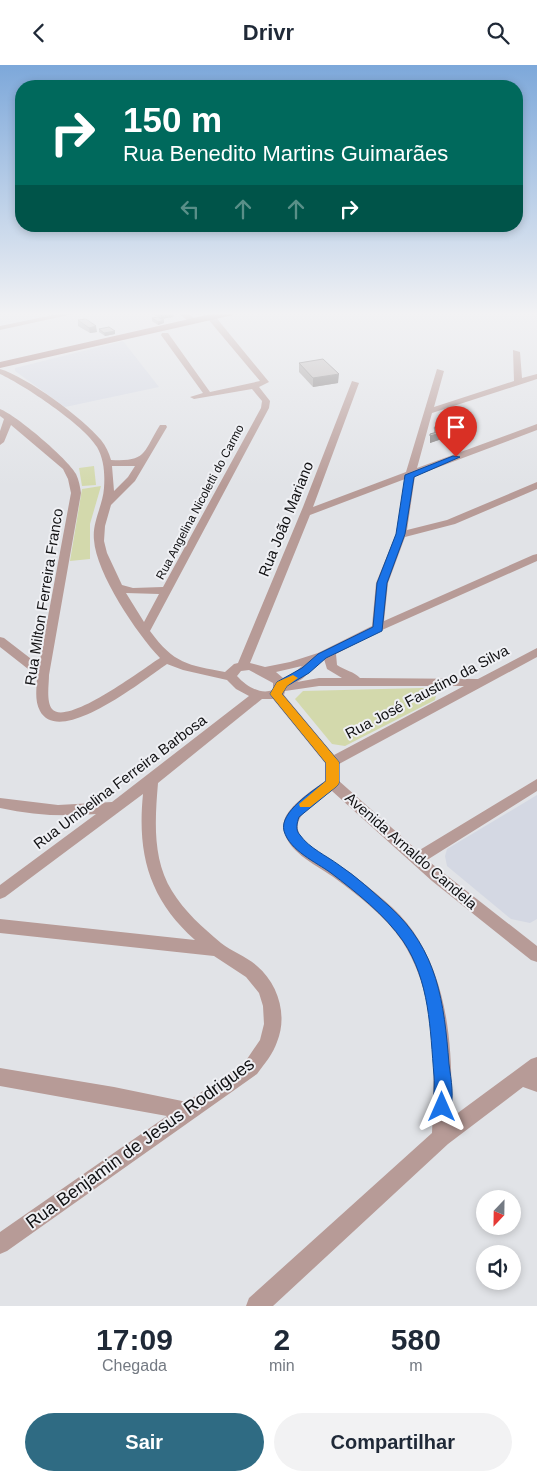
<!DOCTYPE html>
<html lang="pt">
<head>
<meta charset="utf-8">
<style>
  :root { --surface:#fff; --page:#f2f2f3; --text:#1f2937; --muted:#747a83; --accent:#2f6b83 }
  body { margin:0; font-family:Arial,sans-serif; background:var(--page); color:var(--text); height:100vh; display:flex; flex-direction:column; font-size:19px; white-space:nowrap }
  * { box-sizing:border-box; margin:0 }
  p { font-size:16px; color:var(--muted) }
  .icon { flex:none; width:28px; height:28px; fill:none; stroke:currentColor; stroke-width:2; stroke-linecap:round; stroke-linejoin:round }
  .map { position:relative; height:1241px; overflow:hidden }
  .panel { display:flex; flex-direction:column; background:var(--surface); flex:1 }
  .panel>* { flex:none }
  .top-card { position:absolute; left:15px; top:15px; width:508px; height:152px; border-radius:20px; box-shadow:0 2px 8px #0003; background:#00695c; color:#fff; overflow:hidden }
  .needle { width:32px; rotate:202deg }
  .buttons { position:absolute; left:476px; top:1125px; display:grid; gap:10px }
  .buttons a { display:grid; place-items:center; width:45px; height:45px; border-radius:50%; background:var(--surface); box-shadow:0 2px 8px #0003; font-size:25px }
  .pin { position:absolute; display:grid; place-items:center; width:42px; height:42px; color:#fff; margin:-51px -21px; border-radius:50% 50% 50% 0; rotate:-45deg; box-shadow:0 0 5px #0007 }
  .pin .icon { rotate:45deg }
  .me { position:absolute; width:55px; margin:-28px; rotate:0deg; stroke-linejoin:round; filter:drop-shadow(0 0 4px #0008) }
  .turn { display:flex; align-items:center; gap:18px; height:105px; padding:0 25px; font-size:22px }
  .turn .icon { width:65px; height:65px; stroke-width:2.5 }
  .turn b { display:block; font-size:35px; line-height:42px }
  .lanes { display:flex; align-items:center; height:48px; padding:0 25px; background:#0003; justify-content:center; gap:25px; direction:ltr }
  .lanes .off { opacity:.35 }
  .eta { display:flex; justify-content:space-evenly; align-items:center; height:85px; text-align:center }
  .eta b { font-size:30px; font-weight:700; line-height:35px }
  .cta { display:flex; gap:10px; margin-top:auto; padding:10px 25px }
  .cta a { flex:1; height:58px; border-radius:30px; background:var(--accent); color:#fff; font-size:20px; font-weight:700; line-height:58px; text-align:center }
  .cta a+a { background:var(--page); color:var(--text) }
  header { display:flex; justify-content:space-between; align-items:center; height:65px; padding:0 25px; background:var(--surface); font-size:22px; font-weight:700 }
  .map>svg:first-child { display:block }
  .built { fill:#d4d8e3 }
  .green { fill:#d3d9ac }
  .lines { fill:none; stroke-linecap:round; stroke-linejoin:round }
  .street { fill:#b79b97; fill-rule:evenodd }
  .secondary { fill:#a17772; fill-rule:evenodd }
  .wall { fill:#a19d9c }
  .shaded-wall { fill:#837f7f }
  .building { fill:#bbb6b5; stroke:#837f7f }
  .route { fill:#1a73e8; stroke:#114b97 }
  .slow { fill:#f59e0b }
  .labels { text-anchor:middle; stroke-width:4; stroke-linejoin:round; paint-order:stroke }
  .far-street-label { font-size:12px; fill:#111113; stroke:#eff0f4 }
  .street-label { font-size:15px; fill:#111113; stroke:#eff0f4 }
  .near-street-label { font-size:18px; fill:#111113; stroke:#eff0f4 }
</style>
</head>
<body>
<header><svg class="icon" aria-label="back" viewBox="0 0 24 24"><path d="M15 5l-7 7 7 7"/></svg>Drivr<svg class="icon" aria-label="search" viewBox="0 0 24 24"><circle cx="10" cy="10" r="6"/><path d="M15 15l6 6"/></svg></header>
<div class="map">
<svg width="537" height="1241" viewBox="0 0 537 1241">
  <rect width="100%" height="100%" fill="#e1e3e7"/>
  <!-- built -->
  <g class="built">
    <polygon points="123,276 159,322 65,342 15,306 15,303"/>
    <polygon points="537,730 537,854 530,858 511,854 447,801 445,791 447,784"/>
  </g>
  <!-- green -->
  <g class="green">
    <polygon points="94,401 96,420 82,421 79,403"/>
    <polygon points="101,421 90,459 90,494 70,496 82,424"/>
    <polygon points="422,623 428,624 436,630 435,635 345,681 332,679 295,634 303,626"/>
  </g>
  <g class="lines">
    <!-- street -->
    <g class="street">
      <polygon points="68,247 82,247 0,265 0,261"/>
      <polygon points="177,247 186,247 198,256 191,258"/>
      <path d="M208,250H214L269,317L259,322L270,336L269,343L150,566C174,599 188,600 225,607L234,599L238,598L303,442L352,316L359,318L313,442L406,407L437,304L444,306L434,342L514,316L513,285L520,287L522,313L537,309V314L432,348L417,403L537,359V365L415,411L407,465L447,455L537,417V424L455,459L405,472L388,518L384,556L533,490L537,489V496L382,565L336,589L337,600C344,605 355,607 360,613L478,614L537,583V592L339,699V716L418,786L537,714V726L427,795L537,881V897L531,895L432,816L332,726C320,734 291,750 299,768C305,783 339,799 352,809C373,826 398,844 413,866C450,920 453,989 451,1053L531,994L537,992V1027L523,1022L448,1079L273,1241H246L249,1233L432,1068C435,1004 438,931 402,876C386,852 359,831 336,814C319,801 289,789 284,766C278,746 312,726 325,716V698L273,634H262L158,718C155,754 152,794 172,826C184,846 203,863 221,878C232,887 246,891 257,901C278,919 288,950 277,977C273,989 265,998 257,1009L7,1186L0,1189V1167L167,1051L0,1021V1003L114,1022L187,1037L245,997L260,975L264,959L263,941L259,928L246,912L214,891L0,868V854L195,875C149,834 137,789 143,729L5,832L0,834V820L96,749C63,752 32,750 0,743V733L58,740L112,737L249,631L236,624L227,615L183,605L167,599C146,613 60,683 40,646C34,635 37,622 37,611L0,582V572L4,573L39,600L71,428L68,414L63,404L11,360L4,377L0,380V366L4,354L0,351V344C16,350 68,394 76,409C79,415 80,422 81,428L49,610C49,620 46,636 52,644C67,662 144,603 160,593C137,569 96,508 94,475C92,457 103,440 104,423C105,409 104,394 97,382C84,360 24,320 0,309V304C27,312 83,353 101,375C106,381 109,388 111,395C147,397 143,387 160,360H166L167,362L135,416L111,440L105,461L104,476L107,488L122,520L133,523L163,522L261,343L262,336L252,324L194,334L190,332L203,328L161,270L162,268H168L210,327L260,316L208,254ZM112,401H135L128,412L114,426ZM405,414L396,469L376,518L372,561L318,588L290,597L265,602L250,598L310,450ZM126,528L159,529L144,557ZM324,594L327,604L342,613H319L297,617L302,614ZM302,601L294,608L283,613L276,607ZM249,605L273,618V625C260,630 246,621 237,611L241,606ZM319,621H464L334,690L284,630L285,626Z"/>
    </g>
    <!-- secondary -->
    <polygon class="secondary" points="220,247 238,247 233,250 0,303 0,297"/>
  </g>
  <!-- wall -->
  <g class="wall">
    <polygon points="151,247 173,247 174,251 173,252 162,254 164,258 158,260 152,256 152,253 158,252 151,248"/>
    <polygon points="192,247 206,247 206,248 198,250"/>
    <polygon points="78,255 97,267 90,268 78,261"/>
    <polygon points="99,264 115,269 105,271 99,267"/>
    <polygon points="299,298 338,318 313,322 299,307"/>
    <polygon points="445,348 465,366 430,378 430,369 434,368 434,363 442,357 440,356 441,350"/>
  </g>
  <!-- shaded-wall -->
  <g class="shaded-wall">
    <polygon points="173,247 173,252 161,254 160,248"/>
    <polygon points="198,247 206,247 206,248 198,250"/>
    <polygon points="164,255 164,258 158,260 158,257"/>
    <polygon points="96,261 97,267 90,268 89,263"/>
    <polygon points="115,266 115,269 105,271 104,268"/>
    <polygon points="339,309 338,318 313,322 313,313"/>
    <polygon points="466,360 465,366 430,378 430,371"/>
  </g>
  <!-- building -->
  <g class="building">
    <polygon points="158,247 172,247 160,248"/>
    <polygon points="158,252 164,255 158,257 152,253"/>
    <polygon points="86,254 96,261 89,263 78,255"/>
    <polygon points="109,262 115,266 104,268 99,264"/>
    <polygon points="323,294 339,309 313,313 299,298"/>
    <polygon points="445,348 466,360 430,371 430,369 437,367 434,363 437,359 449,354 441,350"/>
  </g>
  <!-- sky -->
  <linearGradient id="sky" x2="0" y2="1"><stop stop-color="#7da8da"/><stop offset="0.59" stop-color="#f2f2f4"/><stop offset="1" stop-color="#f2f2f4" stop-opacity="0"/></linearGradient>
  <rect width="537" height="421" fill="url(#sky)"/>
  <!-- route -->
  <path class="route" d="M453,391L460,392L414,412L405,469L387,518L382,566L326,593L309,608L287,621L282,629L339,697V718L337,721L299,752C297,758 295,765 300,770C309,783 327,791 339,800C357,812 373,827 389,841C438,885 444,937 449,999C451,1015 455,1033 449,1048L442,1051L436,1048C432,1038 435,1022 434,1011C430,964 430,916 403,876C385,850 356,827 331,808C316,797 290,786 284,766C279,747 313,726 326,716V698L270,629L277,617L302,603L318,589L373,562L377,518L396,469L405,410Z"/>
  <!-- slow -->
  <polygon class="slow" points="293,610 298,613 287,621 282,629 339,697 339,718 337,721 310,742 300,742 299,739 326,716 326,698 270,629 277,617"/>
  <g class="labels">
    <!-- far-street labels -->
    <g class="far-street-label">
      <text transform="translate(200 437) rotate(-62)" y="4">Rua Angelina Nicoletti do Carmo</text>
    </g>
    <!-- street labels -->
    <g class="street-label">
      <text transform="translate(286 454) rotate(-68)" y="5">Rua João Mariano</text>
      <text transform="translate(44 532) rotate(-81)" y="5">Rua Milton Ferreira Franco</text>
      <text transform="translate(427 627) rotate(-28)" y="5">Rua José Faustino da Silva</text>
      <text transform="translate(120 717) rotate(-37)" y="5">Rua Umbelina Ferreira Barbosa</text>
      <text transform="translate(411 786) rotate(41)" y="5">Avenida Arnaldo Candela</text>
    </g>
    <!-- near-street labels -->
    <g class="near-street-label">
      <text transform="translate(140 1078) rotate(-36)" y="6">Rua Benjamin de Jesus Rodrigues</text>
    </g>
  </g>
</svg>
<div class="buttons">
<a><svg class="needle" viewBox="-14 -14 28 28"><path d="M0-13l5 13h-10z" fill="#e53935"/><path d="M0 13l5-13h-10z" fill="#747a83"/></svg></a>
<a><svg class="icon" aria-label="sound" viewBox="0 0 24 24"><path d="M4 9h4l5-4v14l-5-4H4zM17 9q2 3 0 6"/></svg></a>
</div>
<div class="pin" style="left:456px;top:392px;background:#d93025"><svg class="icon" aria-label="arrive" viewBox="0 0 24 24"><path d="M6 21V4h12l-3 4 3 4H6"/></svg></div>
<svg class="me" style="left:442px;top:1042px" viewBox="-20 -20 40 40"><path d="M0-17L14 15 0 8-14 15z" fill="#1a73e8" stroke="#fff" stroke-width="4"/></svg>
<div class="top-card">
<div class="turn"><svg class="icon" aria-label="right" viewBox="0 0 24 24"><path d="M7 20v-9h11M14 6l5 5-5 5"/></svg><div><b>150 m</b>Rua Benedito Martins Guimarães</div></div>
<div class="lanes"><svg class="icon off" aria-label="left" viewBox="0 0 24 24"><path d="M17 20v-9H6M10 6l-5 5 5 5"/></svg><svg class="icon off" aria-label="ahead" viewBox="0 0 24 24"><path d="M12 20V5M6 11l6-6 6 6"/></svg><svg class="icon off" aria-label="ahead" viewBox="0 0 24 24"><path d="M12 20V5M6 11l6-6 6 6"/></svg><svg class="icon" aria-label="right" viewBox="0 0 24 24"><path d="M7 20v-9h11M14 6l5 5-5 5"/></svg></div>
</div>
</div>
<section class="panel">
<div class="eta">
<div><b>17:09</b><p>Chegada</p></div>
<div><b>2</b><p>min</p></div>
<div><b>580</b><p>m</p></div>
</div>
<div class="cta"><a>Sair</a><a>Compartilhar</a></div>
</section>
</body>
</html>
